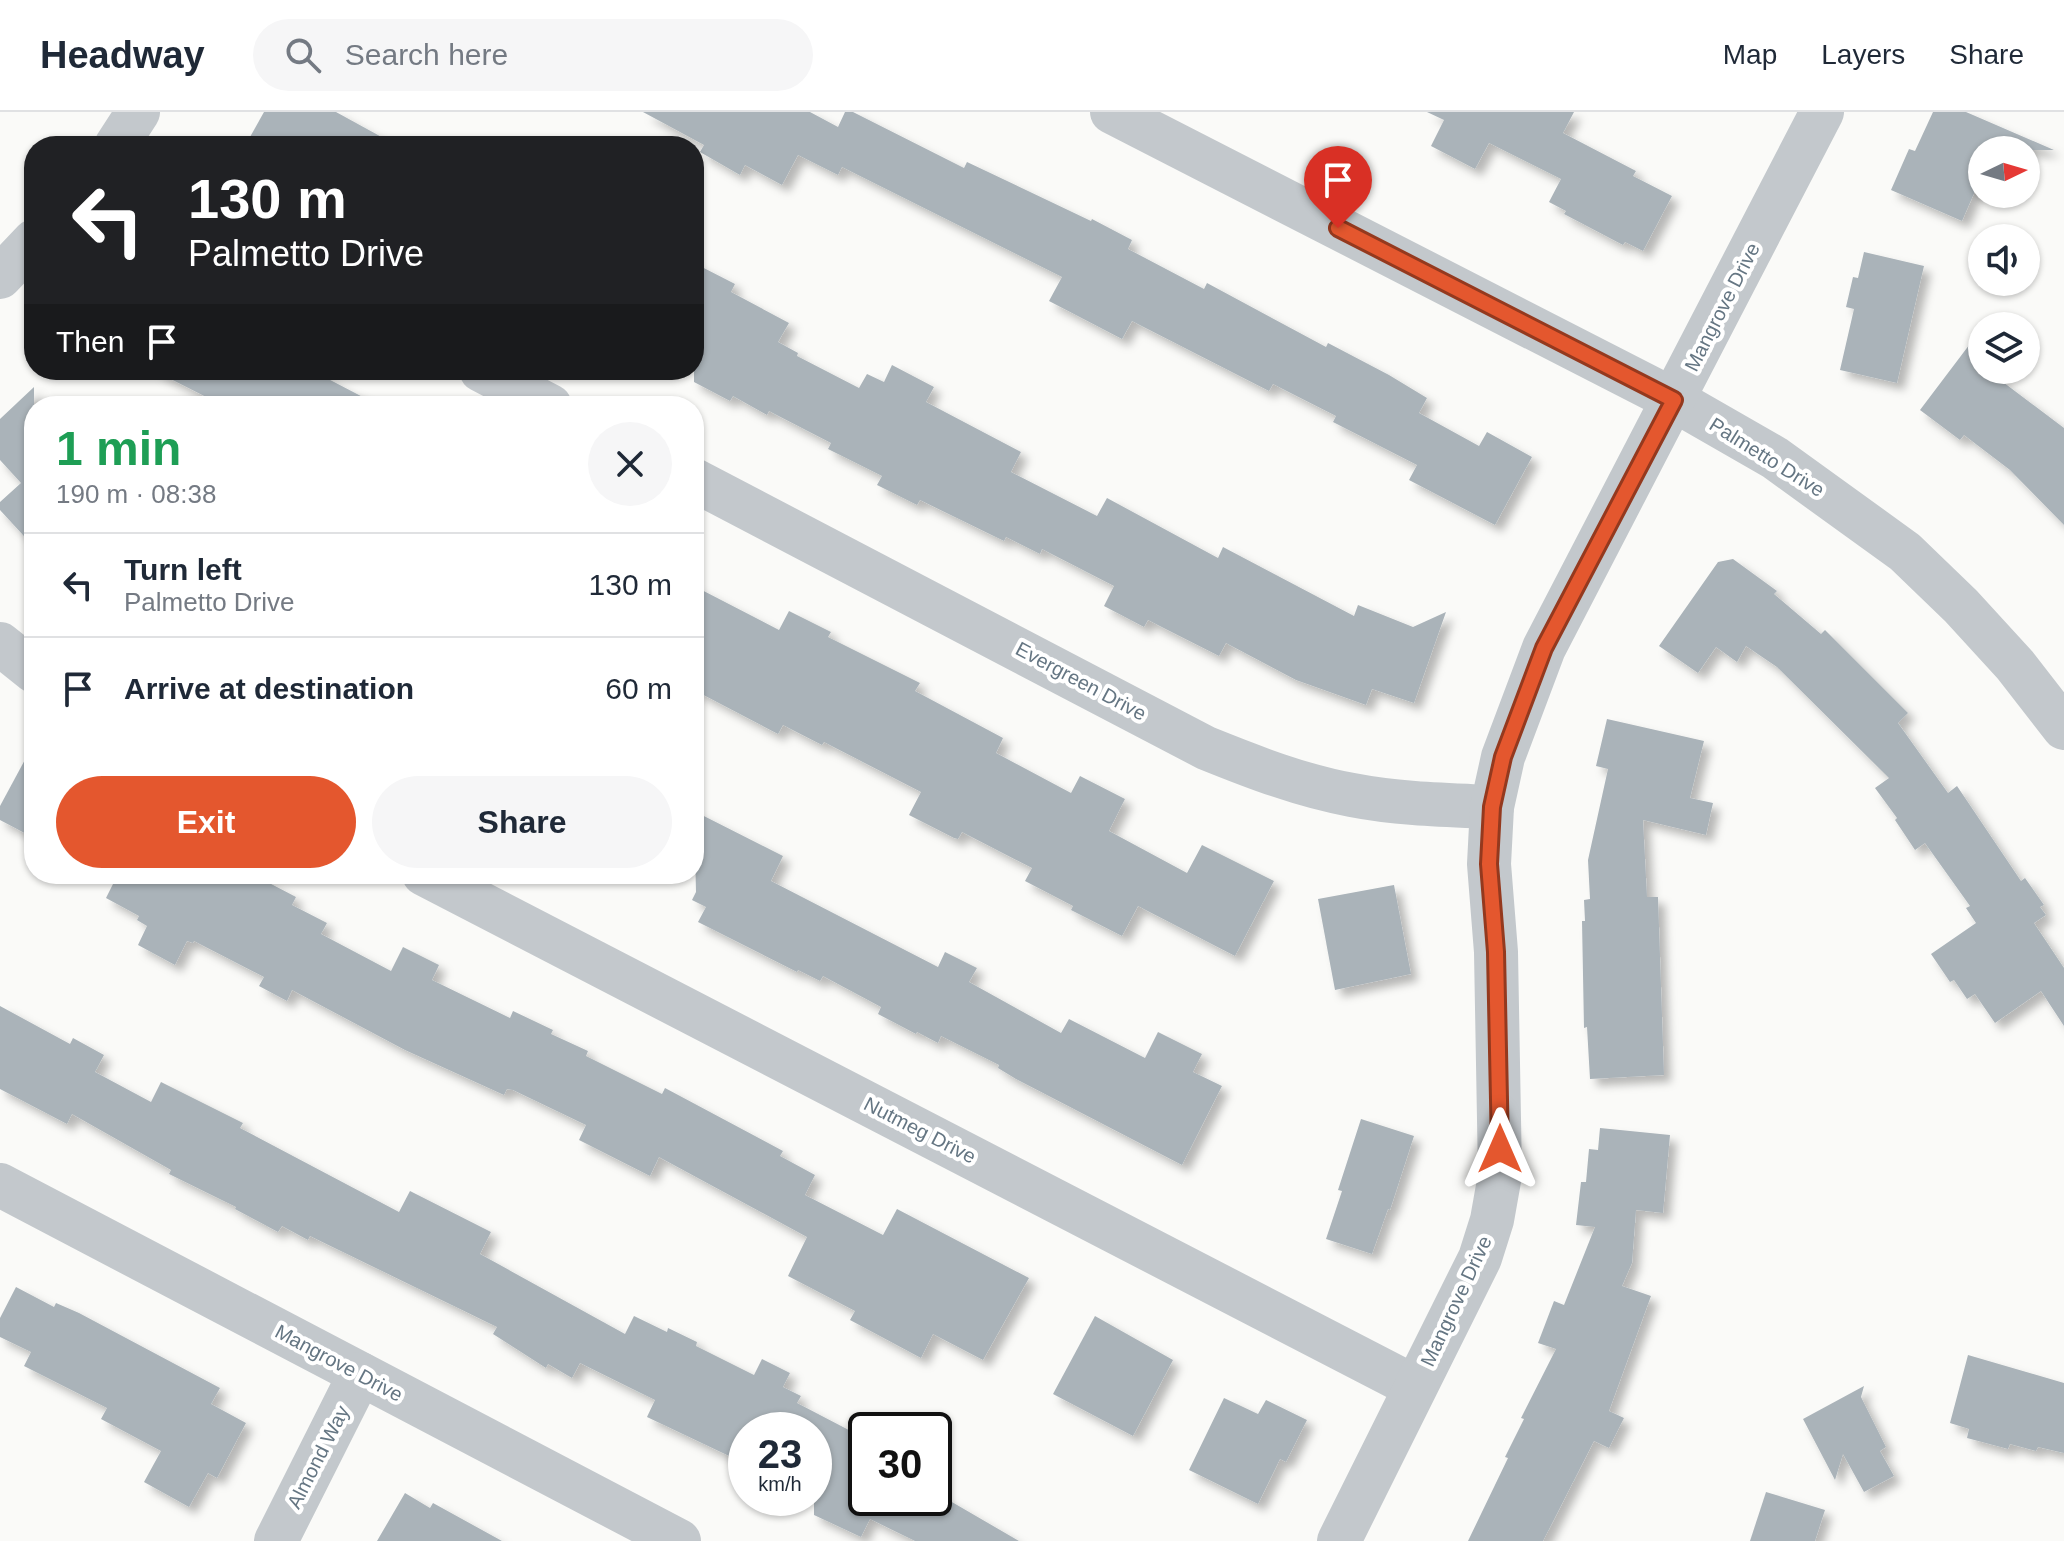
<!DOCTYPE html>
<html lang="en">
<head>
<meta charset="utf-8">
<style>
  :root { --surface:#fff; --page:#f6f6f7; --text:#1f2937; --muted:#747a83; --line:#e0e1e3; --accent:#e4572e }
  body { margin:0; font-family:Helvetica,sans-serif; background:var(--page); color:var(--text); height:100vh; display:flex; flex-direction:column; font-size:30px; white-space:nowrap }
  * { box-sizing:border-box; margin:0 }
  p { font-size:26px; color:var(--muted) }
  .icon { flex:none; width:44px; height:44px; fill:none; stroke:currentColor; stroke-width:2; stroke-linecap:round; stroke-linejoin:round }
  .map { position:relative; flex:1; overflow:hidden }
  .panel { position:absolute; left:24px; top:284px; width:680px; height:488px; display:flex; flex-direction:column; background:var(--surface); border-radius:32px; box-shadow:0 2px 6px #0004 }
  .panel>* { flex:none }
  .banner { position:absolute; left:24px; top:24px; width:680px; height:244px; border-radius:32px; box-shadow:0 2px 6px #0004; background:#202124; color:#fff; overflow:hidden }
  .needle { width:52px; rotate:85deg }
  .fabs { position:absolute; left:1968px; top:24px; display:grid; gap:16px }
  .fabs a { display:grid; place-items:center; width:72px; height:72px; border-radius:50%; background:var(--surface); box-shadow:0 2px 6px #0004; font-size:40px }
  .speed { position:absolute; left:728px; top:1300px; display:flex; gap:16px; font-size:40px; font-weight:700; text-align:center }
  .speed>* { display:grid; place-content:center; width:104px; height:104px; border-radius:50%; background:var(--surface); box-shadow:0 2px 6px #0004; line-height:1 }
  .speed small { font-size:20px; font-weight:400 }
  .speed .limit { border:4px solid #111; border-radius:12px; background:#fff; color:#111 }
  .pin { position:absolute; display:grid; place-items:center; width:68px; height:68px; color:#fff; margin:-82px -34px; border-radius:50% 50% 50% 0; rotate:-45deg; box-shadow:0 0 8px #0007 }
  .pin .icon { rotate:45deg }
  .me { position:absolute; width:88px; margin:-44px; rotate:0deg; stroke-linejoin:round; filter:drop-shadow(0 0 6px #0008) }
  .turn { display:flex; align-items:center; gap:28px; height:168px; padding:0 32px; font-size:36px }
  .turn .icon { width:104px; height:104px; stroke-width:2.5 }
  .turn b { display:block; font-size:56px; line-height:68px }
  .then { display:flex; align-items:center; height:76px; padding:0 32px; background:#0003; gap:16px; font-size:30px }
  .round { display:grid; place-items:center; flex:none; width:84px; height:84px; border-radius:42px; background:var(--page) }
  .head { display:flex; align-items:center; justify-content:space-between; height:136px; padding:0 32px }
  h1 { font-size:48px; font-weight:700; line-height:60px; color:#1e9e55 }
  .action { display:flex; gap:16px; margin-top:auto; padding:16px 32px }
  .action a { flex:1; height:92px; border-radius:48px; background:var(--accent); color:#fff; font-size:32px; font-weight:700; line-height:92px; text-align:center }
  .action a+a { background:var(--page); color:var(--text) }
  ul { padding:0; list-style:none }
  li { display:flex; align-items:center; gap:24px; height:104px; padding:0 32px; border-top:2px solid var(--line) }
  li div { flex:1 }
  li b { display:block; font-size:30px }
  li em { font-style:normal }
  header { display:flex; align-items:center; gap:48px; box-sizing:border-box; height:112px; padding:0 40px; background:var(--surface); border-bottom:2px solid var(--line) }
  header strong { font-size:38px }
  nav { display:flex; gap:44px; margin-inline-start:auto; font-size:28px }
  .search { width:560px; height:72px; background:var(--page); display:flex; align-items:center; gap:20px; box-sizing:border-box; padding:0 28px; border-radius:44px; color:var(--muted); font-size:30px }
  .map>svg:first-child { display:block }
  .building { fill:#aab3b9; filter:url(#shadow) }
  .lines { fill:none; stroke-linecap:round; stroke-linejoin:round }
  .street { stroke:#c3c8cc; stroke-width:44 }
  .route-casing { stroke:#94391e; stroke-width:20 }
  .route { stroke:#e4572e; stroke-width:14 }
  .labels { text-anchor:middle; stroke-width:8; stroke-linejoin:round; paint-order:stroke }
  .street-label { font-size:20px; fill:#657683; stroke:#fff }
</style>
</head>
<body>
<header>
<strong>Headway</strong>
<div class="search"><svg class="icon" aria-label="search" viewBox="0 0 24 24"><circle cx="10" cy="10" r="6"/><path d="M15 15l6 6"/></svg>Search here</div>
<nav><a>Map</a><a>Layers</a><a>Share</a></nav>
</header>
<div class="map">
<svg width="2064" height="1429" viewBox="0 0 2064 1429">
  <defs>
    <filter id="shadow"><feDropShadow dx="7" dy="7" stdDeviation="4" flood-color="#0004"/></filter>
  </defs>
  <rect width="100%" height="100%" fill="#fafaf8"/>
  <!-- building -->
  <g class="building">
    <polygon points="264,0 336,0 398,34 245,34"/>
    <polygon points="643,0 810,0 838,15 845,0 853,0 964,56 967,50 1091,109 1092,107 1132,128 1128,137 1204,177 1207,171 1326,235 1328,231 1389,263 1427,286 1419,301 1479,334 1487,320 1532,345 1495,413 1409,368 1417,353 1333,310 1336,304 1273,272 1269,279 1132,209 1122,227 1049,189 1062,165 842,55 838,63 798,43 782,73 745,53 740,63 700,40 704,33"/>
    <polygon points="1427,0 1574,0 1563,21 1636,59 1633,64 1672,84 1643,139 1625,130 1623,133 1564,102 1566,99 1549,90 1561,67 1489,31 1475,57 1431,34 1444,8"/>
    <polygon points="1933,0 1966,0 2054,38 1982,38 1982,63 1962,109 1891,78 1909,37 1915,39"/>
    <polygon points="1864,140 1924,154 1897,271 1840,258 1854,197 1846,195 1853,165 1858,166"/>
    <polygon points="694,151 735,172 731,180 789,211 778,230 798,241 797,244 859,276 867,262 884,270 892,253 934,275 926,290 1021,340 1011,360 1097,404 1107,386 1218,446 1223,435 1354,504 1358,493 1413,515 1446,500 1414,591 1372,577 1366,593 1296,568 1226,531 1219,544 1148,508 1144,515 1104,494 1114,474 1042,437 1040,442 1006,425 1004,429 920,388 917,393 877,373 882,364 828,337 831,331 769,299 767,303 733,284 730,289 694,270"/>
    <polygon points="1982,216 1982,258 1987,258 2064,316 2064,413 2010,358 1964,323 1960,328 1920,298"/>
    <polygon points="153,258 311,258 380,294 224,294"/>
    <polygon points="34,275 34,435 0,398 0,390 21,371 0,348 0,307"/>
    <polygon points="1733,447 1777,479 1774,482 1821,522 1825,518 1908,601 1898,611 1948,681 1957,674 2021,769 2025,766 2044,793 2040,795 2046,803 2034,811 2064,856 2064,914 2041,879 1995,911 1975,882 1967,887 1954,868 1950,870 1931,842 1976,811 1966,796 1970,794 1925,731 1915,738 1895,708 1897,706 1875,676 1889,666 1777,555 1746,534 1737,550 1716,535 1698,561 1659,534 1718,450"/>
    <polygon points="694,474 779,518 789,499 831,520 828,525 920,571 915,579 1003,626 996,641 1071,681 1080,664 1125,687 1109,719 1187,761 1202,733 1274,769 1235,844 1138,794 1122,824 1071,798 1073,794 1025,769 1032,756 962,720 958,727 954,726 909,703 921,680 824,630 822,633 783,613 778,622 694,578"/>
    <polygon points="1607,607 1704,629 1690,686 1713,691 1706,723 1643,708 1647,785 1658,785 1664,963 1590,967 1587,915 1584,916 1582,809 1585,809 1584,788 1590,787 1588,748 1608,657 1596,654"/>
    <polygon points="34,631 34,726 0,708 0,694"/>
    <polygon points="694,699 783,744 771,769 938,855 945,840 977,856 969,870 1061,921 1069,907 1145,946 1158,920 1202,942 1193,960 1222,974 1182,1053 1016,967 998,956 999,953 941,924 938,931 917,920 916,922 878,902 881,895 823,864 820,869 798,858 797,860 698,810 706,795 692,788 696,780"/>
    <polygon points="118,762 252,762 296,785 292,793 327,811 321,822 391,859 403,835 439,853 432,868 510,906 513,899 553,918 551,922 588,939 586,944 662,982 665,976 783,1039 780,1044 815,1063 805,1083 883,1123 897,1097 1029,1166 983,1248 933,1222 921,1246 850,1208 855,1199 788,1164 807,1125 659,1045 650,1064 579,1028 586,1013 513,978 507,977 504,983 405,938 292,878 287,889 259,874 264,865 194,829 193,831 187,829 175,853 138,833 147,814 137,808 139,804 106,786"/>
    <polygon points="1394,773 1411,862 1335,878 1318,787"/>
    <polygon points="0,894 70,932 73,926 104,943 95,960 151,990 161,970 243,1011 240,1016 399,1100 410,1079 491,1120 480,1142 625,1222 634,1204 667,1220 668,1216 697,1230 696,1234 754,1263 762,1247 790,1261 783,1275 801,1284 797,1291 866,1327 866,1386 945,1386 1019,1429 915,1429 870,1407 861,1425 814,1403 814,1318 746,1318 746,1352 647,1305 655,1288 580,1251 572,1266 548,1252 546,1256 493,1222 497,1215 310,1124 308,1128 282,1114 278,1120 235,1097 236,1095 169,1062 171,1058 72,1002 67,1012 0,977"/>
    <polygon points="1361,1007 1414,1024 1390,1098 1388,1097 1372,1142 1326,1127 1342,1079 1338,1078"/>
    <polygon points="1600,1016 1670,1023 1663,1101 1636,1098 1632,1151 1622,1174 1651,1184 1609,1299 1624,1306 1609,1336 1594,1329 1543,1429 1468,1429 1508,1346 1505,1345 1524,1307 1521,1306 1556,1237 1538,1231 1554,1189 1564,1193 1595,1115 1576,1113 1581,1070 1586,1070 1589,1037 1598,1038"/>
    <polygon points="16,1175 54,1195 56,1191 79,1201 220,1276 211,1292 246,1311 217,1366 208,1361 189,1395 144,1370 161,1339 101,1307 107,1296 24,1254 31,1240 0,1225 0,1206"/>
    <polygon points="1095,1204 1173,1248 1133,1324 1053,1282"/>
    <polygon points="1968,1243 2064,1271 2064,1341 2038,1335 2036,1339 2010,1332 2008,1337 1967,1326 1969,1317 1950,1311"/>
    <polygon points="1864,1274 1861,1285 1886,1335 1880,1339 1894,1364 1864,1380 1843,1342 1835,1368 1803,1307"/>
    <polygon points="1224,1286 1258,1302 1266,1288 1307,1308 1286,1350 1280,1347 1258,1392 1189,1358"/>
    <polygon points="1766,1380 1825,1398 1815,1429 1750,1429"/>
    <polygon points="405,1381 430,1396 433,1391 502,1429 377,1429"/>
  </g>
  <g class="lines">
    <!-- street -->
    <g class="street">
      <polyline points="1112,0 1674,288 1775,346 1905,440 1961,494 2015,553 2064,616"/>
      <polyline points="116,34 138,0"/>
      <polyline points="0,165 34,129"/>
      <polyline points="481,258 550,294"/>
      <path d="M694,368L1206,636C1253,655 1302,674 1352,683C1398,692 1445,693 1492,695"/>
      <polyline points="0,532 34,559"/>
      <polyline points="424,762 1415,1275"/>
      <polyline points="0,1073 679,1429"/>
      <polyline points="276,1429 360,1262"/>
      <polyline points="1339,1429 1480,1146 1492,1108 1500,1063 1496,840 1489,752 1492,695 1503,645 1544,536 1822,0"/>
    </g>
  </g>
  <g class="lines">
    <!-- route casing -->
    <g class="route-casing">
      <polyline id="route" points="1338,116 1674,288 1544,536 1503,645 1492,695 1489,752 1496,840 1500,1037"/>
    </g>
    <!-- route -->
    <use href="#route" class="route"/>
  </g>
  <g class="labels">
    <!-- street labels -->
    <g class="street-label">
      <text transform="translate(1722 195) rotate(-63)" y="7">Mangrove Drive</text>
      <text transform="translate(1767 345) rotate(32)" y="7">Palmetto Drive</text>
      <text transform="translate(1081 569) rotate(28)" y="7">Evergreen Drive</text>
      <text transform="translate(920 1018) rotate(27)" y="7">Nutmeg Drive</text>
      <text transform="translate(1456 1189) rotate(-65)" y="7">Mangrove Drive</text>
      <text transform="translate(339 1251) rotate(28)" y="7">Mangrove Drive</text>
      <text transform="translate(318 1345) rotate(-63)" y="7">Almond Way</text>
    </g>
  </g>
</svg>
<div class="fabs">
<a><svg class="needle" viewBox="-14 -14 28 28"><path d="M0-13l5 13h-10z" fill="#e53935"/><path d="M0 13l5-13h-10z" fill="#747a83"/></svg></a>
<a><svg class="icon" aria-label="sound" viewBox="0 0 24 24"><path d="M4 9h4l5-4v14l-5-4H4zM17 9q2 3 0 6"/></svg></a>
<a><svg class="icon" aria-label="layers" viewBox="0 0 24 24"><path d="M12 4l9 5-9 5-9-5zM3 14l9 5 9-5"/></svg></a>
</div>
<div class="speed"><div>23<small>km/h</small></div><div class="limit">30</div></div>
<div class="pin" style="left:1338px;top:116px;background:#d93025"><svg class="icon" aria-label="arrive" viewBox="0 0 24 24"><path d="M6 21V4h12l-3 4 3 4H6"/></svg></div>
<svg class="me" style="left:1500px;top:1037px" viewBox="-20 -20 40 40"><path d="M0-17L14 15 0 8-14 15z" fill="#e4572e" stroke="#fff" stroke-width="4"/></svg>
<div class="banner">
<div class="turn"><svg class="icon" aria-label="left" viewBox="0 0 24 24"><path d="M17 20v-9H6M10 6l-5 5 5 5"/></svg><div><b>130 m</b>Palmetto Drive</div></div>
<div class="then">Then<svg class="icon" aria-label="arrive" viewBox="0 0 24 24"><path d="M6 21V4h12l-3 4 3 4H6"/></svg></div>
</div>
<section class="panel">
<div class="head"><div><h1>1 min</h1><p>190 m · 08:38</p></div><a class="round"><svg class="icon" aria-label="close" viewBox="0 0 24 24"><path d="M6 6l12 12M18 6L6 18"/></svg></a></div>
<ul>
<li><svg class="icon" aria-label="left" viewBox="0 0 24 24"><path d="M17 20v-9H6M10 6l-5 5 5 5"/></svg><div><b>Turn left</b><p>Palmetto Drive</p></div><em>130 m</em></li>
<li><svg class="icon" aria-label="arrive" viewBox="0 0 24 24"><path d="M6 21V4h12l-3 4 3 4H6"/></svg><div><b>Arrive at destination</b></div><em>60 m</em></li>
</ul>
<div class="action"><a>Exit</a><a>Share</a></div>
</section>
</div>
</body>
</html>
